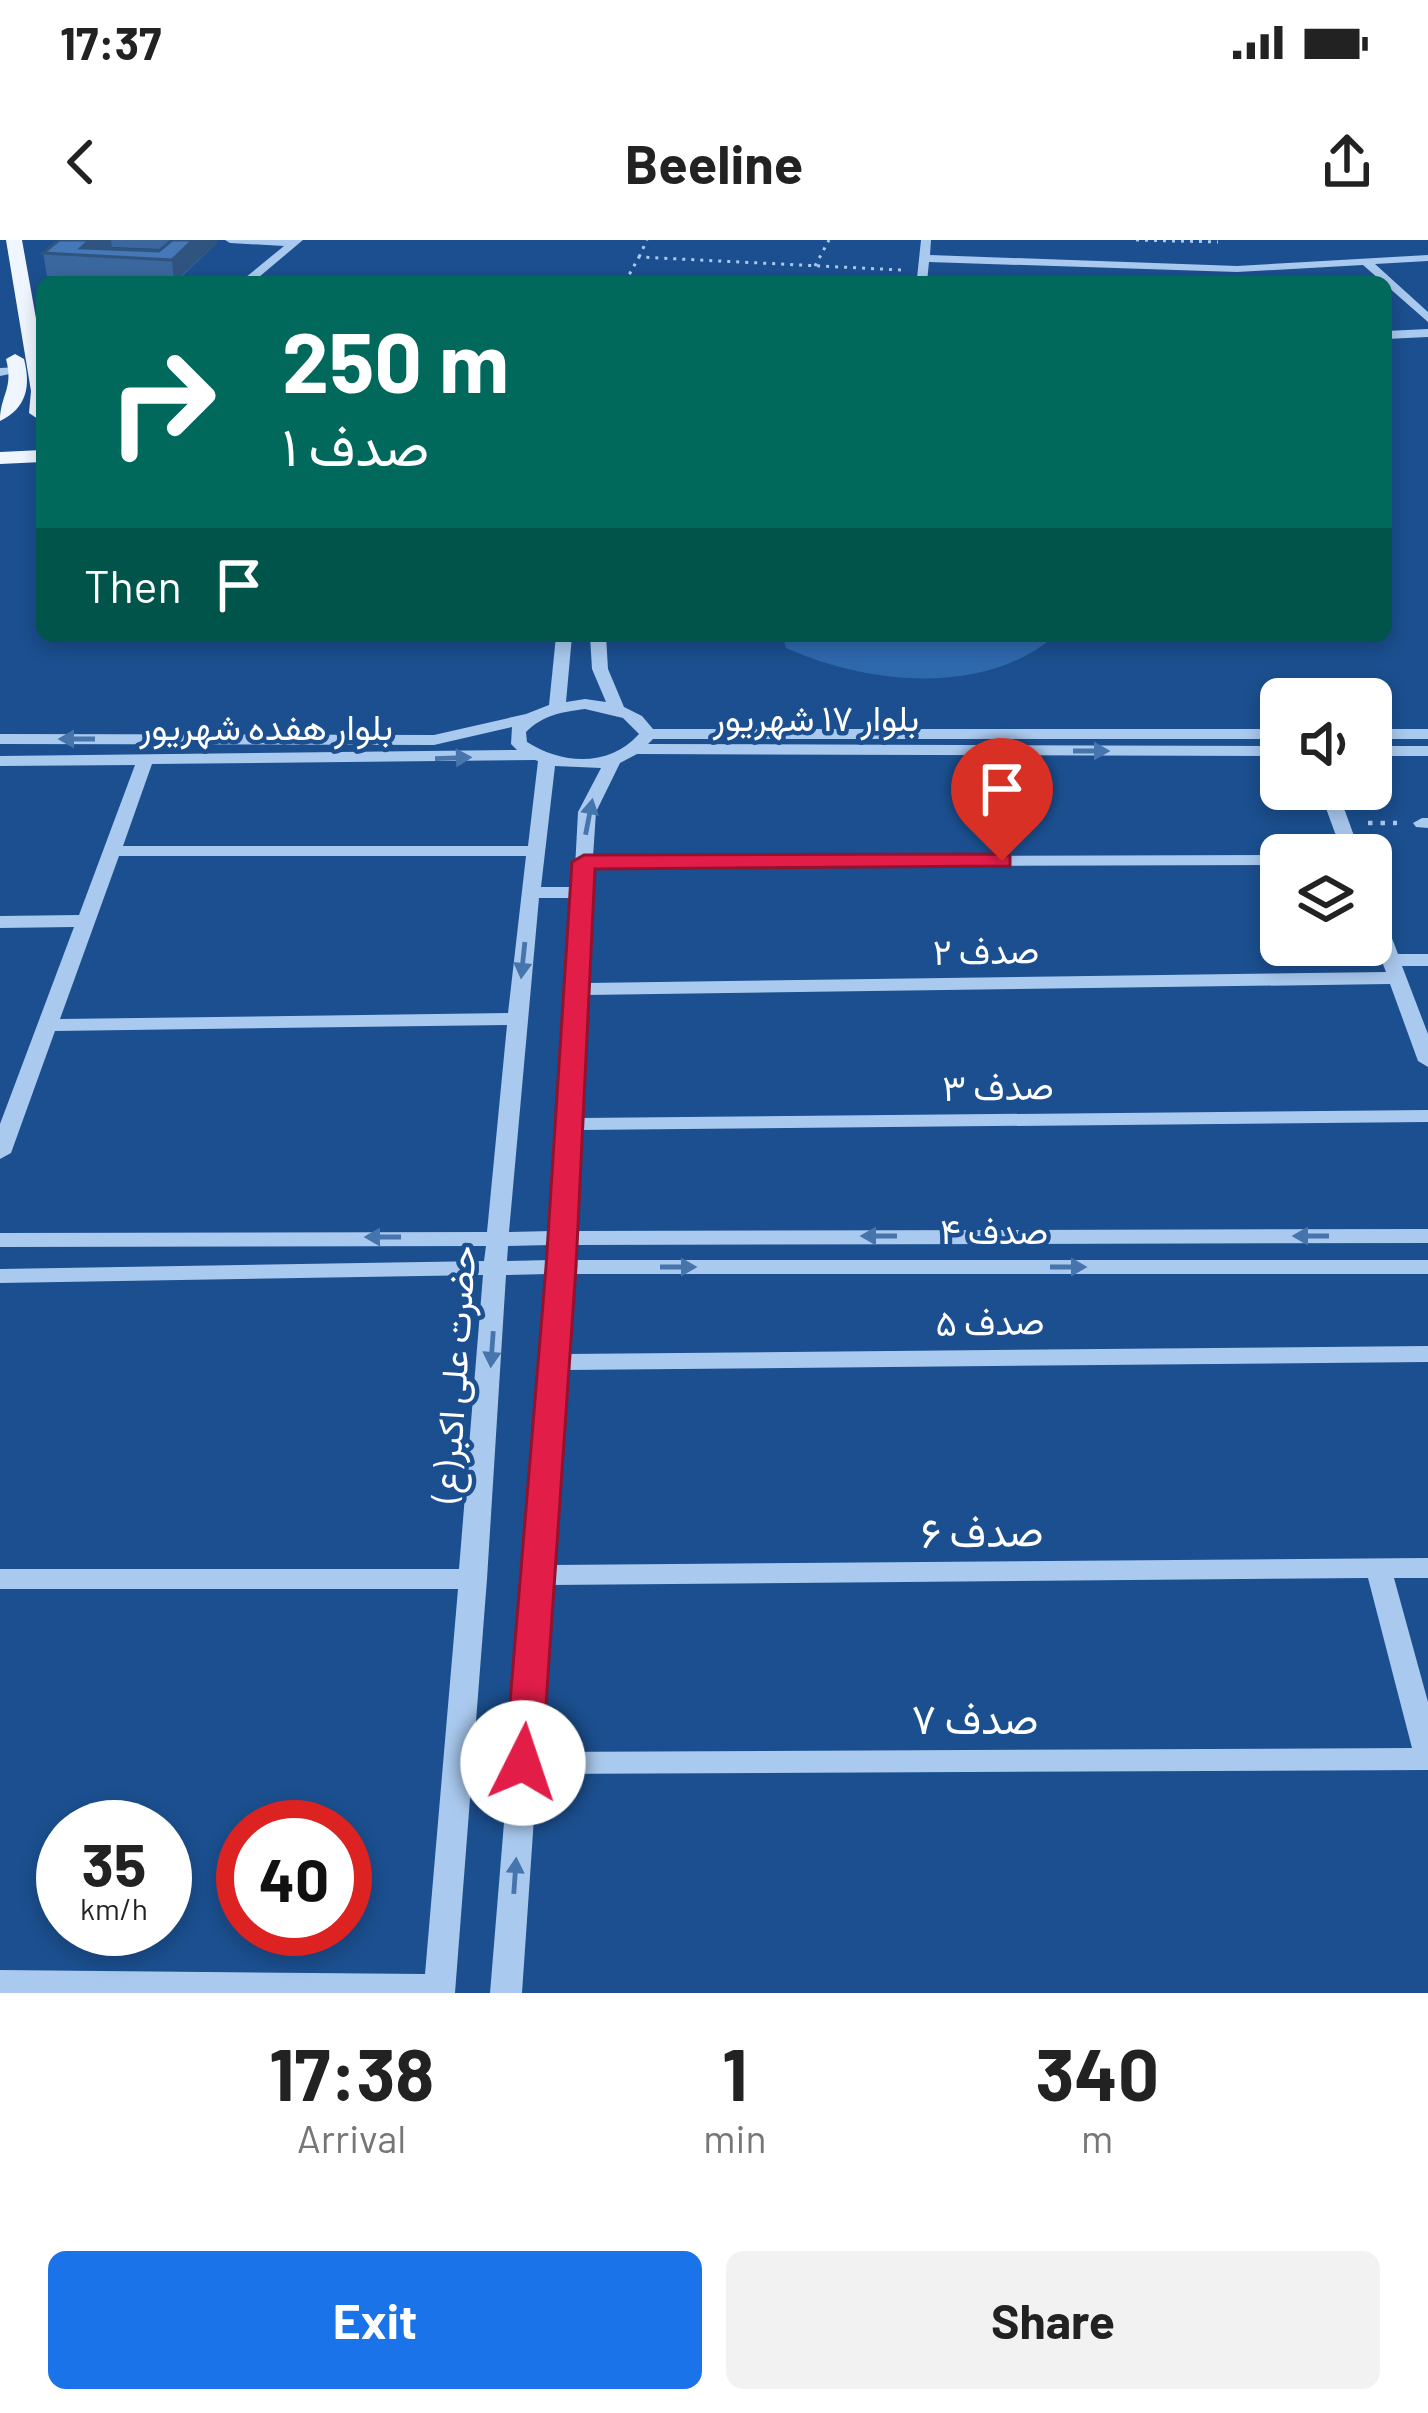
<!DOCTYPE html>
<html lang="en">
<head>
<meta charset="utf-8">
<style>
  :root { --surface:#fff; --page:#f2f2f2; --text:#222; --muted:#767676; --accent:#1a73e8 }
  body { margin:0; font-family:Barlow,Vazirmatn,sans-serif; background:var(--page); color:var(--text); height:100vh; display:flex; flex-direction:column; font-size:45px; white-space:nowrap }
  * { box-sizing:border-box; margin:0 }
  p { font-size:39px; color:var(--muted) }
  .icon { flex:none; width:66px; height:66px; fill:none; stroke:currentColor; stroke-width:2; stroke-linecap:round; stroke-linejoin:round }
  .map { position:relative; height:1753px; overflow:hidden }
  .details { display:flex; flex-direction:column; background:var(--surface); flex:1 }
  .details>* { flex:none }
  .hud { position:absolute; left:36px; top:36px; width:1356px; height:366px; border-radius:18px; box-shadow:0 6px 18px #0003; background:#00695c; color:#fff; overflow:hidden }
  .controls { position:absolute; left:1260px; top:438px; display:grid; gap:24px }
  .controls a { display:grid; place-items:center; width:132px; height:132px; border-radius:18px; background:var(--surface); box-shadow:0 6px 18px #0003; font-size:60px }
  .speed { position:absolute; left:36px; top:1560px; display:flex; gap:24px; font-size:60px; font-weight:700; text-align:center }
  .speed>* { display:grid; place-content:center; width:156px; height:156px; border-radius:50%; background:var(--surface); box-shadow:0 6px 18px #0003; line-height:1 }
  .speed small { font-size:30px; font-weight:400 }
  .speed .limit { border:18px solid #d22; background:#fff; color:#111 }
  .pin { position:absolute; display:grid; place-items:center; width:102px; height:102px; color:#fff; margin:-123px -51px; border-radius:50% 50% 50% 0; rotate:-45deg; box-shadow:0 0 12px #0007 }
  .pin .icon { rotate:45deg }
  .me { position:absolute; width:132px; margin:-66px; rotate:4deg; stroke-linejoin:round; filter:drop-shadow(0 0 9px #0008) }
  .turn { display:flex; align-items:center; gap:42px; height:252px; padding:0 48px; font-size:54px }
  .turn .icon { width:156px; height:156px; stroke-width:2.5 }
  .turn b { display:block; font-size:84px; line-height:102px }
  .then { display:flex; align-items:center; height:114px; padding:0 48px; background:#0003; gap:24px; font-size:45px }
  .eta { display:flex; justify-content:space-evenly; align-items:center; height:204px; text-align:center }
  .eta b { font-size:72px; font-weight:700; line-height:84px }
  .button { display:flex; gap:24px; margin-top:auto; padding:24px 48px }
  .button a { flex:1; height:138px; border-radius:18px; background:var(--accent); color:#fff; font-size:48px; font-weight:700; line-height:138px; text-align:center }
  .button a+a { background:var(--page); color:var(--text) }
  .status { display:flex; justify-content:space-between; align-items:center; height:84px; padding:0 60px; background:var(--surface); direction:ltr }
  .status svg { height:33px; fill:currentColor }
  header { display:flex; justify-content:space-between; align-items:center; height:156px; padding:0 48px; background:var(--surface); font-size:54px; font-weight:700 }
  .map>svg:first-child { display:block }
  .green { fill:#2e69ad }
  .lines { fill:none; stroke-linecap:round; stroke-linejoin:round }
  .path-far1 { stroke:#a9c9ee; stroke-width:3; stroke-dasharray:3 6; stroke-linecap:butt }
  .path { stroke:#a9c9ee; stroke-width:4.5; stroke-dasharray:4.5 8; stroke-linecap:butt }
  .minor { fill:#a9c9ee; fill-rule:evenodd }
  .major { fill:#f0f6ff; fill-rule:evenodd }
  .wall { fill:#3a679d; fill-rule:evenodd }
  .shaded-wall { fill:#305480 }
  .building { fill:#4478b7; stroke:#305480; stroke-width:3 }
  .oneway { fill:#4674ac }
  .route { fill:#e11d48; stroke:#92132f; stroke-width:3 }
  .labels { text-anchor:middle; stroke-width:9; stroke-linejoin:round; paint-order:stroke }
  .street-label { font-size:36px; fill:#fff; stroke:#1b4f8f }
  .near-street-label { font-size:42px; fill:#fff; stroke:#1b4f8f }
</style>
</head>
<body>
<div class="status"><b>17:37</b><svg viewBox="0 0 49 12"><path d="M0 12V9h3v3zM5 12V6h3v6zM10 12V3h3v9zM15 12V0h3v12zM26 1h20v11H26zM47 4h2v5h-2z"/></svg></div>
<header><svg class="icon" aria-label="back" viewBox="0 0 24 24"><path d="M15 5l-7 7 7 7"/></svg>Beeline<svg class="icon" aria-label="share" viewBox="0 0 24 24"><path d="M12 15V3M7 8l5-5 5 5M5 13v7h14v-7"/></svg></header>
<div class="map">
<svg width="1428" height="1753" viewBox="0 0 1428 1753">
  <rect width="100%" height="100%" fill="#1b4f8f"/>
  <!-- green -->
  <path class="green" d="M783,396H1053L1054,397C981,457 867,444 786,408Z"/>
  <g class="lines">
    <!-- path-far1 -->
    <g class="path-far1">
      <polyline points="1136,0 1218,2"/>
      <polyline points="639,17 647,0"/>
      <polyline points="815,26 829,0"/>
      <polyline points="625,42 639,17 901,30"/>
    </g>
    <!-- path -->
    <polyline class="path" points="1368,583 1397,583"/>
    <!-- minor -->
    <g class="minor">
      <polygon points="225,0 303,0 253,42 240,42 284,6 230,3"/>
      <polygon points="921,0 931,0 930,15 1237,26 1428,15 1428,21 1375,24 1428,72 1428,82 1363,25 1237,32 929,22 927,42 910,42 917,38"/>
      <polygon points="1428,89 1428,97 1386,99 1386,91"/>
      <polygon points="0,128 19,127 25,131 0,136"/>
      <path d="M556,396H572L566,462L585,459L606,462L592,429L590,396H606L608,429L624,467L642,476L653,489H1281V499H653L648,504L1281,506V516L637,514L620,523L596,572L593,617L1281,615V625L593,627L587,743L1386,732L1371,693V661L1380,667L1398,714H1428V726H1402L1428,794V827L1418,821L1390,744L586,755L580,878L1428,870V882L579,890L574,991L1428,989V1003L573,1005V1020H1428V1034H572L566,1114L1428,1106V1122L565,1130L551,1325L1428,1318V1338H1394L1428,1462V1530L537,1534L522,1753H490L549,1034L506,1035L487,1339L455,1753H0V1730L425,1734L458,1349H0V1329H459L483,1035L0,1043V1029L484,1021L486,1006L0,1007V993L487,992L507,785L55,791L11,913L0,919V884L74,687L0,688V676L79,675L135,525L0,526V516L517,510L511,504L512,487L434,505L0,504V494L434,495L526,474L549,465ZM585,469L623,478L639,494C610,527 563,525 527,502L526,492C543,475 562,472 585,469ZM535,520L538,521L528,606H123L152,524ZM555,526L601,528L578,572L574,647H541ZM119,616H526L508,773L60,779ZM539,658H573L552,991L509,992ZM551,1005L550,1020L507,1021L508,1006ZM1368,1338L1412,1508L538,1512L550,1345Z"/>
      <rect x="1371" y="489" width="57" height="10"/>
      <rect x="1371" y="506" width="57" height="10"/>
      <polygon points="1319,549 1337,549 1361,615 1343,615"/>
      <polygon points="1422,578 1428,578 1428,588 1416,587 1413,583"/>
    </g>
    <!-- major -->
    <g class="major">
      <polygon points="6,0 22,0 42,112 42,178 38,179 29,173 31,151"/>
      <path d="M15,114L24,119C31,146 27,168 0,181C0,155 14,149 6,119Z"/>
      <polygon points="42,210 42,222 0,224 0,212"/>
    </g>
  </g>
  <!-- wall -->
  <path class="wall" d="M59,0H217V3L176,42H149L47,36L43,13ZM112,7L162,9L159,11L110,9Z"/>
  <!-- shaded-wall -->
  <g class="shaded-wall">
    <polygon points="90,0 111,0 112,7 102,16 81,8"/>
    <polygon points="193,0 217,0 217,3 174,42 172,20"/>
  </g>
  <!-- building -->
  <polygon class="building" points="59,0 90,0 81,8 159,11 172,0 193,0 172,20 43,13"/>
  <!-- one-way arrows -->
  <defs><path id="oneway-solid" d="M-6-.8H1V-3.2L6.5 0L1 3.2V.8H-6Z" transform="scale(3)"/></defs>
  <g class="oneway">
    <use href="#oneway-solid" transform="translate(77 499) rotate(-180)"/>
    <use href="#oneway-solid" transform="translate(1091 511)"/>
    <use href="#oneway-solid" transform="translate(453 518) rotate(-2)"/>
    <use href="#oneway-solid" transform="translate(589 577) rotate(-79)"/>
    <use href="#oneway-solid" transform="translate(523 720) rotate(96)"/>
    <use href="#oneway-solid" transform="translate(879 996) rotate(-180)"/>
    <use href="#oneway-solid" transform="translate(1311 996) rotate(-180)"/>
    <use href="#oneway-solid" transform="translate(383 997) rotate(180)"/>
    <use href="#oneway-solid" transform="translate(678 1027)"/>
    <use href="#oneway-solid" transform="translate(1068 1027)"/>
    <use href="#oneway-solid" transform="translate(492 1109) rotate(94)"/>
    <use href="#oneway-solid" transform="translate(515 1636) rotate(-86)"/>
  </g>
  <!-- route -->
  <polygon class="route" points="1002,614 1010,616 1010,626 595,629 576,1027 542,1523 536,1533 523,1538 510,1533 505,1523 546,1027 572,622 584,615"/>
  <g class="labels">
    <!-- street labels -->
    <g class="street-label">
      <text x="816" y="491">بلوار ۱۷ شهریور</text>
      <text x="266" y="500">بلوار هفده شهریور</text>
      <text transform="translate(986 711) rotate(-1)" y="13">صدف ۲</text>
      <text transform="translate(998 847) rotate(-1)" y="13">صدف ۳</text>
      <text x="994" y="1004">صدف ۴</text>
      <text transform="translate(990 1082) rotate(-1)" y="13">صدف ۵</text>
      <text transform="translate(454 1134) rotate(-86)" y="13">حضرت علی اکبر(ع)</text>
    </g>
    <!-- near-street labels -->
    <g class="near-street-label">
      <text transform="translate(982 1292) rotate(-1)" y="15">صدف ۶</text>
      <text x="975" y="1494">صدف ۷</text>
    </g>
  </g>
</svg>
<div class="controls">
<a><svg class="icon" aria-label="sound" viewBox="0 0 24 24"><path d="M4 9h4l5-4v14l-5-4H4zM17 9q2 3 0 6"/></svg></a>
<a><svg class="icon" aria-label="layers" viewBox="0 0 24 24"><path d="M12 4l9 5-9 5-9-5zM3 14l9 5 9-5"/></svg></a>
</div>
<div class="speed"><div>35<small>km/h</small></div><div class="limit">40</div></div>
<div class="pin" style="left:1002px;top:621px;background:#d93025"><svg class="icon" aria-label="arrive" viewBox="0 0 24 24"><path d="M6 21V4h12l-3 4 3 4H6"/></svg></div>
<svg class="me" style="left:523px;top:1523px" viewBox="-20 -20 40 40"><circle r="19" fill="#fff"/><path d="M0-13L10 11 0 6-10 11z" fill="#e11d48"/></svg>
<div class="hud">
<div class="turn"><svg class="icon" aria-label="right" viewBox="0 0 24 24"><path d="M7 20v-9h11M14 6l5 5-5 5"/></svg><div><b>250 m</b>صدف ۱</div></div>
<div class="then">Then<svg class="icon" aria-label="arrive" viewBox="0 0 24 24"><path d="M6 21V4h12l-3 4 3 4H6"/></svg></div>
</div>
</div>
<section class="details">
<div class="eta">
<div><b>17:38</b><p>Arrival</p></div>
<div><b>1</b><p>min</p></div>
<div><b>340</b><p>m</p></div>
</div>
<div class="button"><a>Exit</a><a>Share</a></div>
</section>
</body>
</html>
